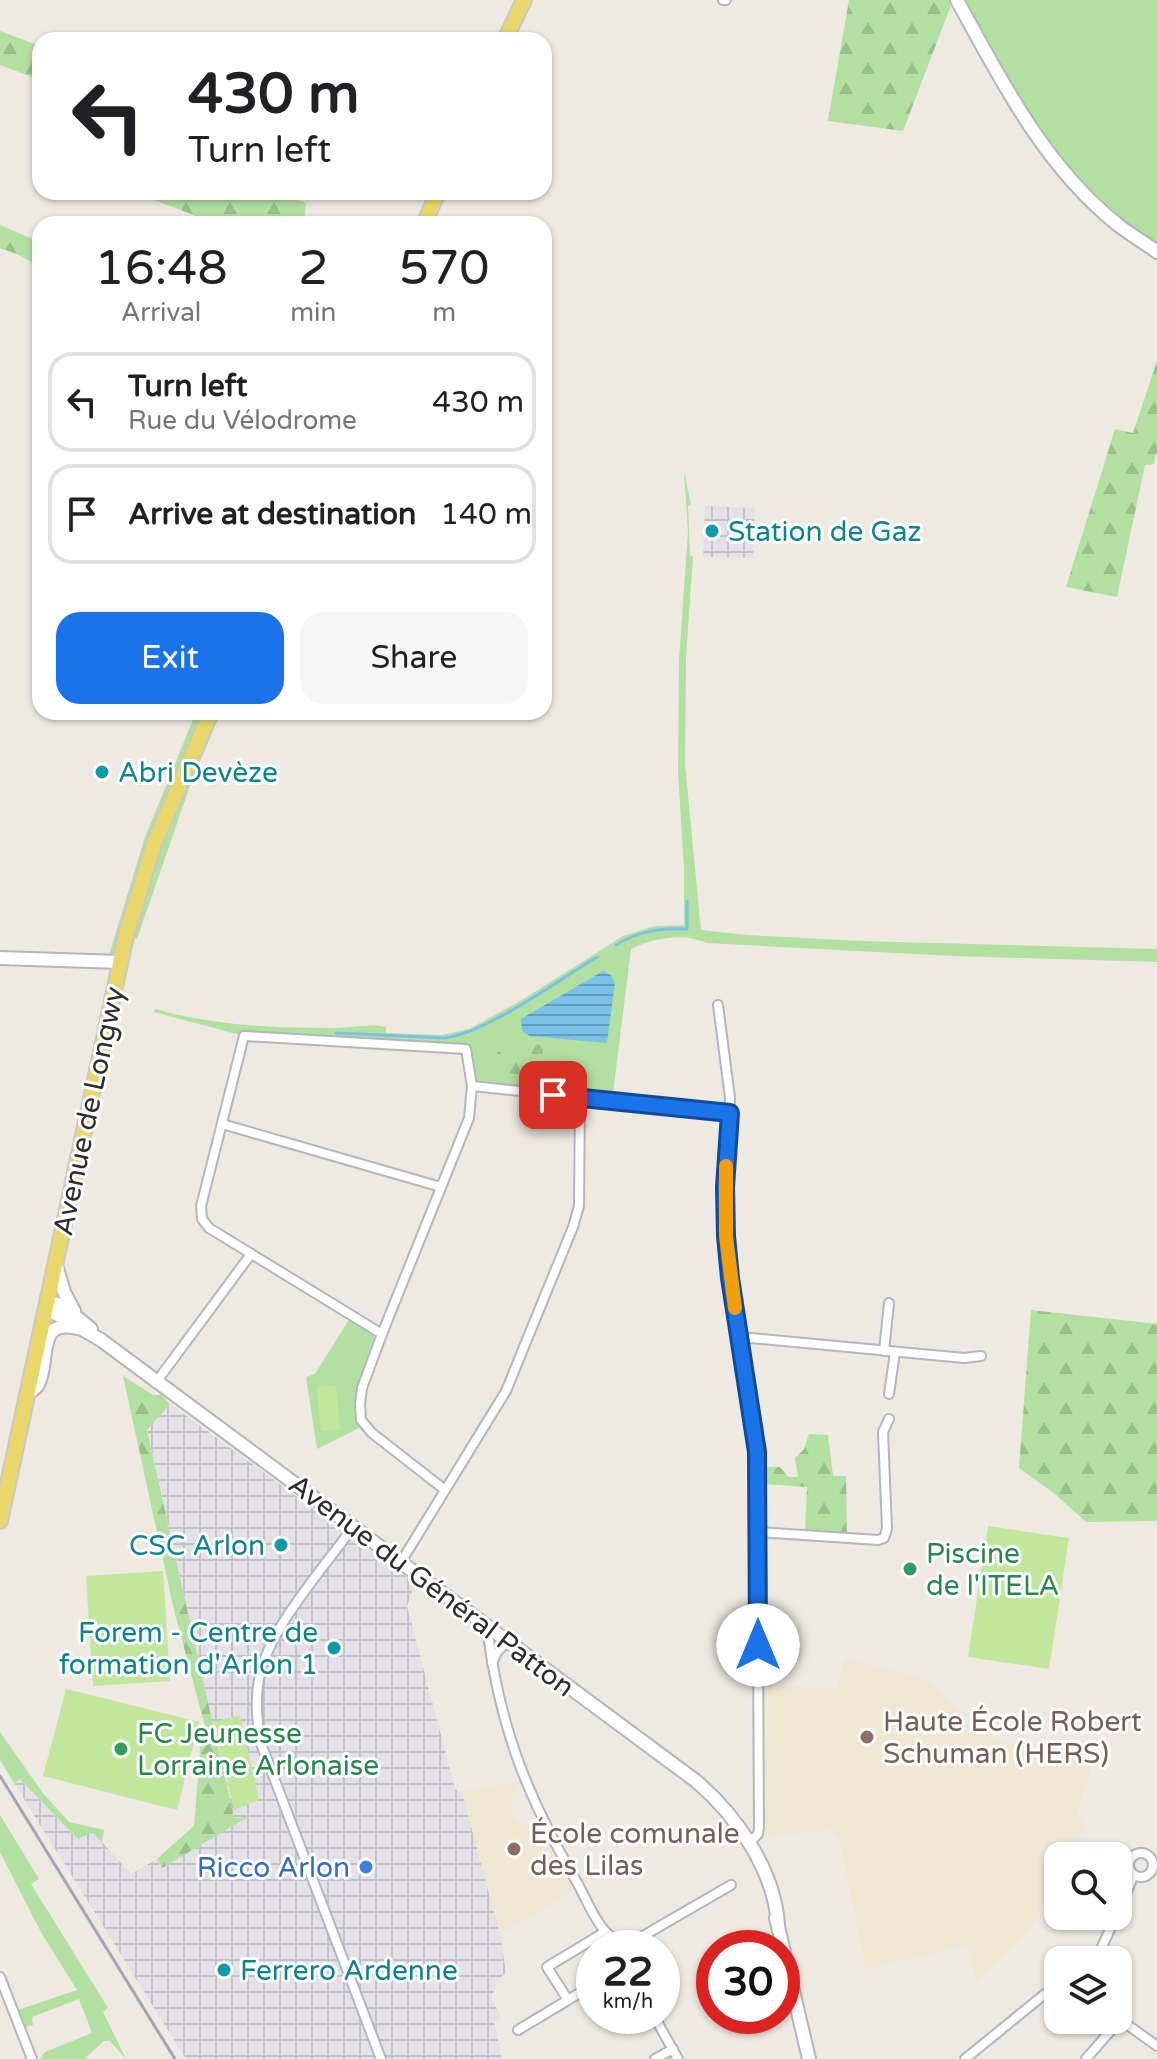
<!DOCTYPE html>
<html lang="en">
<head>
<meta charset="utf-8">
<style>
  :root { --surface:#fff; --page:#f6f6f6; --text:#202124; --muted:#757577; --line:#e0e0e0; --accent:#1a73e8 }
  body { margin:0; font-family:"Varela Round",sans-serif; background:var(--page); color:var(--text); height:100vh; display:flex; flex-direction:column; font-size:30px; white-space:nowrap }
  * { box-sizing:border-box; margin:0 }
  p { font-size:26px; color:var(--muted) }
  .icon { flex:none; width:44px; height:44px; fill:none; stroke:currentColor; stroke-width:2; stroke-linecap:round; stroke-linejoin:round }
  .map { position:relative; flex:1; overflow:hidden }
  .drawer { position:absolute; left:32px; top:216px; width:520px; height:504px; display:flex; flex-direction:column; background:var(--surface); border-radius:24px; box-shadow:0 2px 6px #0004 }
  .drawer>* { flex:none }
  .guide { position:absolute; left:32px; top:32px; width:520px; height:168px; border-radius:24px; box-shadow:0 2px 6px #0004; background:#fff; color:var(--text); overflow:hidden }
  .controls { position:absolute; left:1044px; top:1842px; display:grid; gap:16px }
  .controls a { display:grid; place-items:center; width:88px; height:88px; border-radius:16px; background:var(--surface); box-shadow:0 2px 6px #0004; font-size:40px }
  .speed { position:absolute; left:576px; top:1930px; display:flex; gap:16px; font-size:40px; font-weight:700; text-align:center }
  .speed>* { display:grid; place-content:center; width:104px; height:104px; border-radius:50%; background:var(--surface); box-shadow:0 2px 6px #0004; line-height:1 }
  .speed small { font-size:20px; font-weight:400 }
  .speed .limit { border:12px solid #d22; background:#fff; color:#111 }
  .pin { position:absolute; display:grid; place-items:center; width:68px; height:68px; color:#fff; margin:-34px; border-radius:16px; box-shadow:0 4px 12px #0006 }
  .me { position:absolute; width:88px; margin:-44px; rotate:0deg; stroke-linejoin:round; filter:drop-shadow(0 0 6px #0008) }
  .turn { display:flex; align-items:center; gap:28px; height:168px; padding:0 24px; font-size:36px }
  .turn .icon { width:104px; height:104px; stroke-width:2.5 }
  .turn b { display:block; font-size:56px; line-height:68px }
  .eta { display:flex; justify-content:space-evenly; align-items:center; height:136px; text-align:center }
  .eta b { font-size:48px; font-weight:600; line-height:56px }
  .primary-button { display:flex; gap:16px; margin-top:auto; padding:16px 24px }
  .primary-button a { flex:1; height:92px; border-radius:24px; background:var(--accent); color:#fff; font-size:32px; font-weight:600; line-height:92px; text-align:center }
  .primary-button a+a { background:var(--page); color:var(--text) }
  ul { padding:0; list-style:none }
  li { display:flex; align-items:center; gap:24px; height:100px; margin:0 16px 12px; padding:0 8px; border:4px solid var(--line); border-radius:24px }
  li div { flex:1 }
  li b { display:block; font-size:30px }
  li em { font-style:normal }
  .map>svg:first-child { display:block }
  .industrial { fill:url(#industrial-grid) }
  .education { fill:#eee7d2 }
  .grass { fill:#b1e0a1 }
  .forest { fill:url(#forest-firs) }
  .pitch { fill:#c1e79d }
  .water { fill:url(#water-rules) }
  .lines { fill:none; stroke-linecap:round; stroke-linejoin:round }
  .stream { stroke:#7bc1e8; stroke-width:3 }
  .street-casing { stroke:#b4b5bf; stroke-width:12 }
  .secondary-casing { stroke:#b4b5bf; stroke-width:16 }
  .primary-casing { stroke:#c8c8c8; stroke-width:18 }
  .street { stroke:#fff; stroke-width:8 }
  .secondary { stroke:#fff; stroke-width:12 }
  .primary { stroke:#e9d76a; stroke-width:14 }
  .rail { stroke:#a3a4b6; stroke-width:3 }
  .route-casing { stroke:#114b97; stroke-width:20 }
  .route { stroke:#1a73e8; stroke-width:14 }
  .slow { stroke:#f59e0b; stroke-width:14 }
  .culture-dot { fill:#0f9aa8; stroke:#fff; stroke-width:3 }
  .leisure-dot { fill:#2e9e5b; stroke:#fff; stroke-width:3 }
  .education-dot { fill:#8d6e63; stroke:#fff; stroke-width:3 }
  .shop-dot { fill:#3f7fe0; stroke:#fff; stroke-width:3 }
  .labels { text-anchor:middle; stroke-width:6; stroke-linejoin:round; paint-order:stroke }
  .culture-label { font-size:28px; fill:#0d838f; stroke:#fff; text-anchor:start }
  .street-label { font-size:28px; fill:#2d2d2d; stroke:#fff }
  .leisure-label { font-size:28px; fill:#27864d; stroke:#fff; text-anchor:start }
  .education-label { font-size:28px; fill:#785e54; stroke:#fff; text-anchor:start }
  .shop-label { font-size:28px; fill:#366cbe; stroke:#fff; text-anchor:end }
</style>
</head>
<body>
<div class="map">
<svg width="1157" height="2059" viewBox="0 0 1157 2059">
  <defs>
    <pattern id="industrial-grid" width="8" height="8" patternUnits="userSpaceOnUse" patternTransform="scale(2)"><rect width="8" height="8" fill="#e3e0e7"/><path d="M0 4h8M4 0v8" fill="none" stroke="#c3c0c6"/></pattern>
    <pattern id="forest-firs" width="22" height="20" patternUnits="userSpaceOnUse" patternTransform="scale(2)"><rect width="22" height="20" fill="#b1e0a1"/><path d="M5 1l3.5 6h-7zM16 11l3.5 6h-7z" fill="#99c08b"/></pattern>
    <pattern id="water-rules" width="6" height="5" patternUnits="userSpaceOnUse" patternTransform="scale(2)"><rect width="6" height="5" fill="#7bc1e8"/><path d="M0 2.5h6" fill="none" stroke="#659dbc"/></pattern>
  </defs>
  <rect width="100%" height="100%" fill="#eee9e1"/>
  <!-- industrial -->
  <g class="industrial">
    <polygon points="705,506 755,508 753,558 703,557"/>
    <polygon points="170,1404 415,1583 407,1606 455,1789 462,1792 500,1934 506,1973 496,1981 492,1998 501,2018 494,2022 502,2059 186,2059 14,1783 20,1779 78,1839 92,1831 131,1874 157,1859 161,1868 245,1817 234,1818 147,1429"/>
  </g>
  <!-- education -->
  <g class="education">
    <polygon points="844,1659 919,1677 929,1682 938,1688 969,1723 992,1738 1019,1748 1078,1760 1091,1766 1078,1810 1080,1818 1085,1824 1072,1856 1058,1856 1058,1882 1036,1920 1026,1933 977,1981 966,1945 866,1969 839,1837 830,1830 765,1836 768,1686 837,1688"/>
    <polygon points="518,1781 511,1801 513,1816 518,1821 538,1829 574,1891 500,1934 462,1792"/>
  </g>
  <!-- grass -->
  <g class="grass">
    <polygon points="957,0 1157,0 1157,252 1116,223 1060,165"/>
    <path d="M684,471L691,505L688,506L690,556H693L686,657L685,764L701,930L747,935L862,941L1157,949V962L953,956L707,943C683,932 653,938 631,949L612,1101L472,1086L466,1049L244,1036L154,1012L155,1009C210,1025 272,1028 330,1028C348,1029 367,1023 386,1027V1033L442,1035L469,1029L522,1000L623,936L654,926L684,925V868L678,772L679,661L688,532Z"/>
    <polygon points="196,712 221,712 192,780 137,939 126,936 120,962 0,964 0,952 109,955 144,840"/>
    <polygon points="352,1315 382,1334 362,1388 365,1425 317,1449 306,1377 315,1374"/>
    <polygon points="0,1732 42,1792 69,1822 104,1830 102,1842 92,1832 78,1839 20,1779 14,1783 0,1760"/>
    <polygon points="0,1815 39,1879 31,1884 108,2008 103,2012 126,2059 110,2041 104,2041 84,2059 40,2059 45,2052 92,2033 79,1999 32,2017 33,2025 24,2028 18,2010 77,1990 42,1934 0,1852"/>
  </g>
  <!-- forest -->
  <g class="forest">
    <polygon points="849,0 953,0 903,131 828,121"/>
    <polygon points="0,31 40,46 40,80 0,65"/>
    <polygon points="133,192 275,192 306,203 304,224 217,224"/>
    <polygon points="0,225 40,242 40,267 17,254 0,248"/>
    <polygon points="1157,361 1157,455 1155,455 1154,464 1145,465 1117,597 1066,587 1115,429 1133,433"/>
    <polygon points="515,1042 544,1045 538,1080 532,1083 494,1069 497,1053"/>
    <polygon points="1031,1310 1157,1324 1157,1521 1086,1522 1055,1494 1019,1468"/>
    <polygon points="123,1376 153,1395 161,1395 170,1404 147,1430 234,1818 248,1817 162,1868 157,1859 194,1826 201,1739 206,1730 174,1610"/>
    <polygon points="809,1434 828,1435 833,1476 846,1476 847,1533 805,1531 807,1487 763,1484 765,1467 780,1467 788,1477 798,1477 795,1458 804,1449"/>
  </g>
  <!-- pitch -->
  <g class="pitch">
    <polygon points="336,1385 340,1429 321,1431 317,1387"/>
    <polygon points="988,1526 1069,1538 1049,1669 968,1657"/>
    <polygon points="163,1571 170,1681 93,1686 86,1576"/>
    <polygon points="66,1689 199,1722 177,1810 43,1776"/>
    <polygon points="240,1715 259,1800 234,1810 213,1722"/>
  </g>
  <!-- water -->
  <polygon class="water" points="603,971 611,975 615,983 607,1043 530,1036 522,1031 521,1019"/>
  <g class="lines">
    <!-- stream -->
    <g class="stream">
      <path d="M616,945C638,931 661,928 687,929V901"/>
      <path d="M336,1033L444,1038C485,1034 559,980 597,957"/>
    </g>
    <!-- street casing -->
    <g class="street-casing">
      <g id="street">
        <polyline points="723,0 726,0"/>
        <polyline points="718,1005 730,1098 725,1187 730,1278 757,1452 759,1827 758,1834 748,1844"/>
        <polyline points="222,1124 441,1187"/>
        <polyline points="382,1334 209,1228 202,1219 201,1206 244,1036 466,1049 472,1086 730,1113"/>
        <polyline points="740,1337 964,1358 981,1356"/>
        <polyline points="884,1351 889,1303"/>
        <polyline points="157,1381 251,1254"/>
        <polyline points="889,1394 895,1352"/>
        <polyline points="445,1490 372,1433 361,1420 360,1404 362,1388 382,1334 469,1118 472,1086"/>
        <path d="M353,1527C323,1569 268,1629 259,1679C255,1700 257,1720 260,1741L381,2059"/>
        <polyline points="758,1532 878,1540 884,1538 887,1529 883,1432 889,1419"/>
        <polyline points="401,1562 506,1391 573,1227 579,1206 580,1098"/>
        <path d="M487,1627C499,1725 526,1794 575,1879C585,1895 593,1919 606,1932C612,1938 619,1941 625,1948"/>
        <polyline points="492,1663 497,1652 508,1641"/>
        <circle cx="1141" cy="1865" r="12"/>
        <polyline points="1118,1911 1134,1875"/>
        <polyline points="624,1947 731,1885"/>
        <polyline points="1096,1960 1116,1916"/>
        <polyline points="0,1977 32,2059"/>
        <polyline points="594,1984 568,2000 547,1967 605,1932"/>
        <polyline points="654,2016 678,2059"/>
        <polyline points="1118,2018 1157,2046"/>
        <polyline points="518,2030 568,2000"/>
        <polyline points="655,2059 673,2049"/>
        <polyline points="965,2059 1046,1993 1058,1988"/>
        <polyline points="1086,2059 1120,2020"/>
      </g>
    </g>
    <!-- secondary casing -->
    <g class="secondary-casing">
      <g id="secondary">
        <path d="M957,0C1001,80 1044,166 1117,224C1129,234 1144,242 1157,252"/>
        <polyline points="0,958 120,962"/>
        <polyline points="56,1265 64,1292 74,1311"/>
        <polyline points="47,1302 62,1305 91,1329"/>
        <path d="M46,1308L101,1340L696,1781C737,1816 774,1870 778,1924"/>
        <path d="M27,1394C31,1391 35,1389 37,1386C51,1363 34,1318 77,1328"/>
        <polyline points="776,1918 809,2059"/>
      </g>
    </g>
    <!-- primary casing -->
    <g class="primary-casing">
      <g id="primary">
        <polyline points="505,40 524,0"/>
        <polyline points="424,224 438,192"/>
        <polyline points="0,1521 126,936 154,844 211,712"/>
      </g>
    </g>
    <!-- street -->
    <use href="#street" class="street"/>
    <!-- secondary -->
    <use href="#secondary" class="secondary"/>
    <!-- primary -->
    <use href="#primary" class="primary"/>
    <!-- rail -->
    <polyline class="rail" points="0,1776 175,2059"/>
  </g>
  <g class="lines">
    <!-- route casing -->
    <g class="route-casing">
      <polyline id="route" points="553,1095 730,1113 725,1187 726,1236 730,1278 757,1452 758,1645"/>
    </g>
    <!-- route -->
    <use href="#route" class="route"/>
    <!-- slow -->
    <polyline class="slow" points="726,1166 726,1236 735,1308"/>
  </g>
  <!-- markers -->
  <g class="culture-dot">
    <circle cx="712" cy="531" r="8"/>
    <circle cx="102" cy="772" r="8"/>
    <circle cx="281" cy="1545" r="8"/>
    <circle cx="334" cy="1648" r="8"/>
    <circle cx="224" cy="1970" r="8"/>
  </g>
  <g class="leisure-dot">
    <circle cx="910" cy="1569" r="8"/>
    <circle cx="121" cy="1749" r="8"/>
  </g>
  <g class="education-dot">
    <circle cx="867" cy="1737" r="8"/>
    <circle cx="514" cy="1849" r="8"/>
  </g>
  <circle class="shop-dot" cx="366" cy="1867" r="8"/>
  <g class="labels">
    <!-- culture labels -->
    <g class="culture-label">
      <text x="728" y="541">Station de Gaz</text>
      <text x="118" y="782">Abri Devèze</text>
      <text x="265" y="1555" text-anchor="end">CSC Arlon</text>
      <text x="318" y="1642" text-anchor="end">Forem - Centre de<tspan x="318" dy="32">formation d'Arlon 1</tspan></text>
      <text x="240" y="1980">Ferrero Ardenne</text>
    </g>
    <!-- street labels -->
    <g class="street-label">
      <text transform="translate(88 1111) rotate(-78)" y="10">Avenue de Longwy</text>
      <text transform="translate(432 1585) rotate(37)" y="10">Avenue du Général Patton</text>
    </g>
    <!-- leisure labels -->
    <g class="leisure-label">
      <text x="926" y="1563">Piscine<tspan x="926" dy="32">de l'ITELA</tspan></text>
      <text x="137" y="1743">FC Jeunesse<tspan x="137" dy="32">Lorraine Arlonaise</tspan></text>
    </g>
    <!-- education labels -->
    <g class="education-label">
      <text x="883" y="1731">Haute École Robert<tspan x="883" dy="32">Schuman (HERS)</tspan></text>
      <text x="530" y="1843">École comunale<tspan x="530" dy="32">des Lilas</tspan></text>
    </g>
    <!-- shop labels -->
    <g class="shop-label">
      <text x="350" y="1877">Ricco Arlon</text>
    </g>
  </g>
</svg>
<div class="controls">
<a><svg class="icon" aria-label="search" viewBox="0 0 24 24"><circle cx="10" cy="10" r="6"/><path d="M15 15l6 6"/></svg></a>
<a><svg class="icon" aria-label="layers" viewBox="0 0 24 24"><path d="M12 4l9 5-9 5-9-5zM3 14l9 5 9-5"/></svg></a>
</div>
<div class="speed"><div>22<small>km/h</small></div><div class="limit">30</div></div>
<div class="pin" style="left:553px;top:1095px;background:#d93025"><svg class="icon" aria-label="arrive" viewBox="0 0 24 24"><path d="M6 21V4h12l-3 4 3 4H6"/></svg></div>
<svg class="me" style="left:758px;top:1645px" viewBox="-20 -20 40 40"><circle r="19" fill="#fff"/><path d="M0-13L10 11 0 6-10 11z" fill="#1a73e8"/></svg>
<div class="guide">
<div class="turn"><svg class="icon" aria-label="left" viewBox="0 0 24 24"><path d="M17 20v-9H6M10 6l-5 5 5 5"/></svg><div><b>430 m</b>Turn left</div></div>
</div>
<section class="drawer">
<div class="eta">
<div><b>16:48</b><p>Arrival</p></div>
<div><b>2</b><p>min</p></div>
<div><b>570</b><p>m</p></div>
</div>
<ul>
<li><svg class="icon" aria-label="left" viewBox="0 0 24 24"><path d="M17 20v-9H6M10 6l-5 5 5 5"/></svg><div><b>Turn left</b><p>Rue du Vélodrome</p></div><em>430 m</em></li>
<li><svg class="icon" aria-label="arrive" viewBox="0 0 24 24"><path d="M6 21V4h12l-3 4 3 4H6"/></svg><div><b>Arrive at destination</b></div><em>140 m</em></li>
</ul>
<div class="primary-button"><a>Exit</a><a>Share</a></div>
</section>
</div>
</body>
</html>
